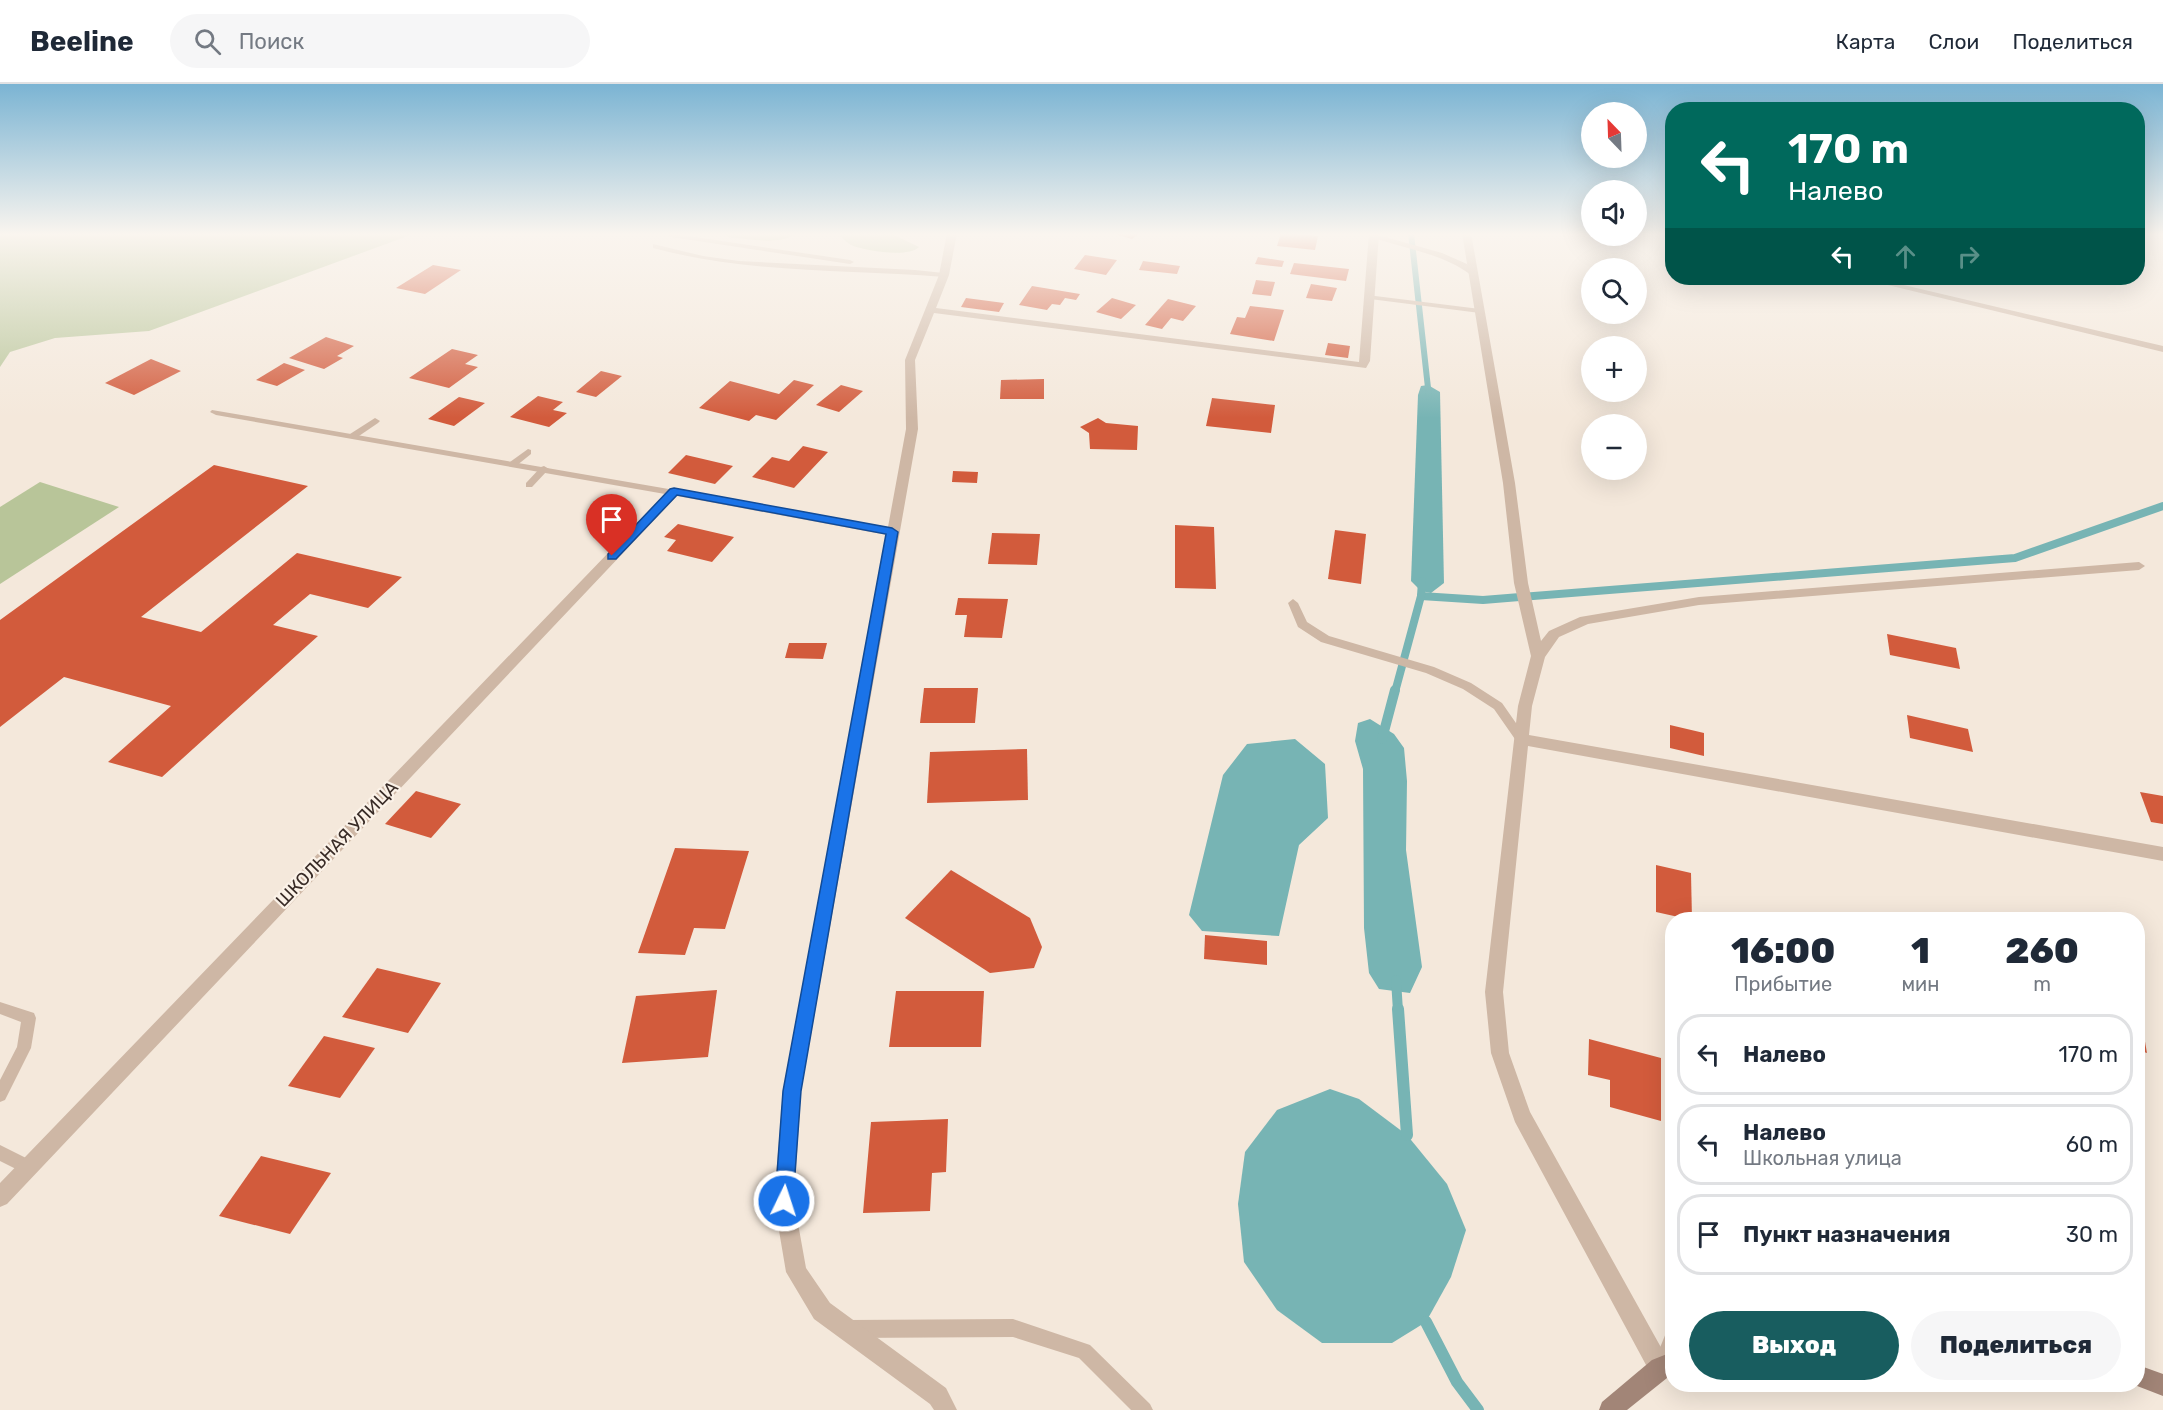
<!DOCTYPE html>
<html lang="ru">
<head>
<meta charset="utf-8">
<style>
  :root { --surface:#fff; --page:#f6f6f7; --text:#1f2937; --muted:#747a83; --line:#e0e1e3; --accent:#185d5f }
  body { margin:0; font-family:Rubik,sans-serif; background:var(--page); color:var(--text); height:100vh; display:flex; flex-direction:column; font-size:22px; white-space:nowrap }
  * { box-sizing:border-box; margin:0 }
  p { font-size:20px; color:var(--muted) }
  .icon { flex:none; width:33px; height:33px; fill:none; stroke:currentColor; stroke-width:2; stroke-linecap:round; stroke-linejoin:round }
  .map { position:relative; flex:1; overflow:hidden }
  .sheet { position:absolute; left:1665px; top:828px; width:480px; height:480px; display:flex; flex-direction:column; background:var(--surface); border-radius:24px; box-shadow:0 6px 24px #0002 }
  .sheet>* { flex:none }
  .hud { position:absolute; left:1665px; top:18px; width:480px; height:183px; border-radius:24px; box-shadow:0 6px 24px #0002; background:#00695c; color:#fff; overflow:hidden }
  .needle { width:39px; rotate:337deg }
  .fabs { position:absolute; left:1581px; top:18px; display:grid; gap:12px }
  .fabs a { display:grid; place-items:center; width:66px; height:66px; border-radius:50%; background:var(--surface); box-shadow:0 6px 24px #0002; font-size:30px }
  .pin { position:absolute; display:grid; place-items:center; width:51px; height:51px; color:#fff; margin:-62px -26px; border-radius:50% 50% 50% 0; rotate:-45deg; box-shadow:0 0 6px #0007 }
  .pin .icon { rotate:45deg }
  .me { position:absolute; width:66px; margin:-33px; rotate:4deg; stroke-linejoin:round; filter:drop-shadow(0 0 4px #0008) }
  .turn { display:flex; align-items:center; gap:21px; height:126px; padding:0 24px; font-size:27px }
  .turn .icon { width:78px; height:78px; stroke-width:2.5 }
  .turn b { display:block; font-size:42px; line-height:51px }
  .lanes { display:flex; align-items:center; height:57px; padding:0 24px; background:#0003; justify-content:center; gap:30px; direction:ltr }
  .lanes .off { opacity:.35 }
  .eta { display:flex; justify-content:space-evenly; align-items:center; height:102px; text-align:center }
  .eta b { font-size:36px; font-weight:800; line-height:42px }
  .action { display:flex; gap:12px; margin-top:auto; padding:12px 24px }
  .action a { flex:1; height:69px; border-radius:36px; background:var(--accent); color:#fff; font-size:24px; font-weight:800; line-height:69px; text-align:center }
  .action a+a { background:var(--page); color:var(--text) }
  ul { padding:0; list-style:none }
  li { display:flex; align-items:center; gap:18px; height:81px; margin:0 12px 9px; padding:0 12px; border:3px solid var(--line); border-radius:24px }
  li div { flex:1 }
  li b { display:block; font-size:22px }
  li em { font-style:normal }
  header { display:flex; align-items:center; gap:36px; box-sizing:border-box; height:84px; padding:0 30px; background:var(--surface); border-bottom:2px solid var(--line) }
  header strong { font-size:28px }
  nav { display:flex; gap:33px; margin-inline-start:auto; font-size:21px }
  .search { width:420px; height:54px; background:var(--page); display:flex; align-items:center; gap:15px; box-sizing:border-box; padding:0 21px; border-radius:33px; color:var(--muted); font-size:22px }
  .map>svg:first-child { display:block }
  .green { fill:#b8c599 }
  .water { fill:#77b4b4 }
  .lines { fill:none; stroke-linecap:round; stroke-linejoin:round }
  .stream-far3 { stroke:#77b4b4; stroke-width:6 }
  .stream-far2 { stroke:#77b4b4; stroke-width:8 }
  .stream-far1 { stroke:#77b4b4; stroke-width:10 }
  .stream { stroke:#77b4b4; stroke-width:12 }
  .building { fill:#d25b3c }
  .lane { fill:#ceb7a5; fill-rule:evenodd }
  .street { fill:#ceb7a5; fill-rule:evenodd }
  .secondary { fill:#a28577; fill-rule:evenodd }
  .route { fill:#1a73e8; stroke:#114b97; stroke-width:1.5 }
  .labels { text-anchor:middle; stroke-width:4.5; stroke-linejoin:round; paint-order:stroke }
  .street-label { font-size:18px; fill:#392c27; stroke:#fbf2e8 }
</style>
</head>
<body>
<header>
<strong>Beeline</strong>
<div class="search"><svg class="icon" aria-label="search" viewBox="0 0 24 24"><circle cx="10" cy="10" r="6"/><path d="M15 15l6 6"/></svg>Поиск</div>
<nav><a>Карта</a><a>Слои</a><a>Поделиться</a></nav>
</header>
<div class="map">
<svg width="2163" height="1326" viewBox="0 0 2163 1326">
  <rect width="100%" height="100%" fill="#f4e8db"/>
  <!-- green -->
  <g class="green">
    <polygon points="0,149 416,149 149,247 55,254 10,268 0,283"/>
    <path d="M723,149H798C779,162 750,155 728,153Z"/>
    <path d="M837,149H890L919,163C908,174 865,167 851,161C846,158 840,152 837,149Z"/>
    <polygon points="40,398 119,423 0,500 0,423"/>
  </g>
  <!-- water -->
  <g class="water">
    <polygon points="1428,301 1440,308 1444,499 1431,509 1421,507 1411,497 1418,311 1421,302"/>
    <polygon points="1370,635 1394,650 1404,664 1407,697 1406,766 1422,883 1410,909 1379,905 1369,889 1364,844 1363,685 1355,657 1358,639"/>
    <polygon points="1295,655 1325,680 1328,734 1299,761 1279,852 1202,847 1189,831 1223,691 1247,660"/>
    <polygon points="1330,1005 1359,1015 1407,1051 1447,1100 1466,1146 1451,1193 1426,1238 1392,1259 1322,1259 1277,1226 1244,1178 1238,1120 1245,1068 1277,1026"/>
  </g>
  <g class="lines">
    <!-- stream-far3 -->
    <polyline class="stream-far3" points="1411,149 1429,313"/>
    <!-- stream-far2 -->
    <g class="stream-far2">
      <polyline points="1421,512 1483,516 2015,474 2163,422"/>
      <polyline points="1395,608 1421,512 1422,497"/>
    </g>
    <!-- stream-far1 -->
    <g class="stream-far1">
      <polyline points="1382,655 1395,606"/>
      <polyline points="1396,896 1398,927"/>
    </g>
    <!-- stream -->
    <g class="stream">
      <polyline points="1398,925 1407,1051"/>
      <polyline points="1426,1238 1457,1298 1478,1326"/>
    </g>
  </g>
  <!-- building -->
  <g class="building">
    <polygon points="1111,149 1140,149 1132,155"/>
    <polygon points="1281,149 1318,152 1315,166 1277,162"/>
    <polygon points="1085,171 1117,176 1106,191 1074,185"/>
    <polygon points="1258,173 1284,177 1282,183 1255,180"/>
    <polygon points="1143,177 1180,182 1177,190 1139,186"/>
    <polygon points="1294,179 1349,185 1346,197 1290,190"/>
    <polygon points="433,181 461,186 425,210 396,204"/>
    <polygon points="1256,196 1275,198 1271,212 1252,210"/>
    <polygon points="1311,200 1337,204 1332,217 1306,214"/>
    <polygon points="1032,202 1080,210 1076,216 1065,214 1060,221 1052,220 1047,226 1019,221"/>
    <polygon points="966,214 1004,219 999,228 961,223"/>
    <polygon points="1112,214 1136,221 1121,235 1096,228"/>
    <polygon points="1168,215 1196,222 1183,237 1171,234 1162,245 1145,241"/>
    <polygon points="1250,222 1284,226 1274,257 1230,250 1237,233 1245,234"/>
    <polygon points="326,253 354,262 337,272 343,274 324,285 289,274"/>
    <polygon points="1328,259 1350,262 1348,274 1325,271"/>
    <polygon points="452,265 478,271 465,280 478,283 449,304 409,294"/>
    <polygon points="151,275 181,287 134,311 105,299"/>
    <polygon points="284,279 305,286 277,302 256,296"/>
    <polygon points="601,287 622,292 596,313 576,308"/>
    <polygon points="1044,295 1044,315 1000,315 1001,296"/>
    <polygon points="794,296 814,301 776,336 756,331 749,337 699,324 730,297 779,310"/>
    <polygon points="841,301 863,307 839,328 816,321"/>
    <polygon points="538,312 563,318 553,326 567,329 549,343 510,333"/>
    <polygon points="459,313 485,319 454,342 428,335"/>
    <polygon points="1212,314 1275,321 1271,349 1206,342"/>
    <polygon points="1098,334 1106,339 1138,342 1137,366 1090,365 1089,349 1080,343"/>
    <polygon points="803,362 828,368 794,404 752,393 772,373 789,377"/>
    <polygon points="686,371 733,382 715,400 668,389"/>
    <polygon points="214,381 308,402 141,533 201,548 297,469 402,493 368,524 310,510 273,541 318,552 162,693 108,678 171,622 64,593 0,643 0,536"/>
    <polygon points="953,387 978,388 977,399 952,398"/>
    <polygon points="678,440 734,453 712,478 667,467 676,456 664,453"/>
    <polygon points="1175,441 1214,443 1216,505 1175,504"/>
    <polygon points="1335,446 1366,450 1361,500 1328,495"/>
    <polygon points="992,449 1040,450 1037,481 988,480"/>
    <polygon points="958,514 1008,515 1002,554 964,553 967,531 955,531"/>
    <polygon points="1887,550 1956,564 1960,585 1890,571"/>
    <polygon points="789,559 827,559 823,575 785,574"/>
    <polygon points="924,604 978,604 975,639 920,639"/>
    <polygon points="1907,631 1968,645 1973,668 1910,654"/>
    <polygon points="1670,641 1704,649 1704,672 1670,664"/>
    <polygon points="1027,665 1028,716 927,719 930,668"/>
    <polygon points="416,707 461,720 431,754 385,740"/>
    <polygon points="2140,708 2163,712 2163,740 2151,738"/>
    <polygon points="675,764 749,767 725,845 694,844 685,871 638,869"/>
    <polygon points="1656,781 1691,789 1692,836 1656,828"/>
    <polygon points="951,786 1030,834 1042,863 1034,884 990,889 905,834"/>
    <polygon points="1205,851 1267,857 1267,881 1204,875"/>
    <polygon points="377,884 441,899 408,949 342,933"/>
    <polygon points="717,906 708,973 622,979 636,912"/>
    <polygon points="896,907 984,907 981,963 889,963"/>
    <polygon points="2138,924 2139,924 2147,969 2138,966"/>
    <polygon points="324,952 375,964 340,1014 288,1002"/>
    <polygon points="1589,955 1661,974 1661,1037 1610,1023 1610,996 1588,991"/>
    <polygon points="948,1035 946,1088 932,1089 930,1127 863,1129 871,1038"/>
    <polygon points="261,1072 331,1089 290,1150 219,1132"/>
    <polygon points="2138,1169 2139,1169 2145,1200 2138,1197"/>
  </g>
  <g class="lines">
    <!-- lane -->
    <g class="lane">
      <polygon points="668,149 850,176 854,178 850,180 671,153 667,151"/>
      <path d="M1371,149L1442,169L1467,180L1478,189L1471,191C1442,169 1405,165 1371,153Z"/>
      <path d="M653,160L703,172L739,177L915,186L944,189L948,191L944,193C846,185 749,190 653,164Z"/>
      <polygon points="1367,211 1480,225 1484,227 1480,229 1370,215 1366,213"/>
      <polygon points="375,334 380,337 378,339 356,354 350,354 350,350"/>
      <polygon points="528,365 531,366 531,370 516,382 510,382 510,378"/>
      <polygon points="544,382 549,385 547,387 532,403 526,403 526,399 541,383"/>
      <polygon points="1293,515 1298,519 1307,538 1329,552 1434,583 1471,599 1502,619 1525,652 1527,655 1525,658 1517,658 1494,625 1463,605 1426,589 1321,558 1298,543 1288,519"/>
      <polygon points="0,918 34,929 36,934 31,964 5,1016 0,1018 0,996 17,963 21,938 0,930"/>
      <polygon points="0,1061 34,1078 36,1083 34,1088 28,1091 0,1077"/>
      <polygon points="1013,1235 1090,1261 1150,1320 1153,1326 1131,1326 1079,1274 1013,1253 849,1254 843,1251 840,1245 843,1239 849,1236"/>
      <polygon points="1672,1246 1672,1276 1667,1289 1661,1292 1655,1289 1652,1283 1666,1249"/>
    </g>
    <!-- street -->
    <g class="street">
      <polygon points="947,149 957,149 949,191 936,224 1359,278 1369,149 1379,149 1370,277 1366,284 934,229 915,276 918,345 801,1007 794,1117 806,1184 830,1219 946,1304 957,1326 934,1326 930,1320 814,1235 786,1188 774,1117 783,1007 887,451 677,412 7,1120 0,1123 0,1099 665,410 216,331 210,328 212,326 888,443 906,345 905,276 939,191"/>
      <polygon points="1462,149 1471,149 1515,399 1528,499 1541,557 1549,547 1580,533 1699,513 2139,478 2145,482 2139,486 1699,521 1588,540 1559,553 1545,573 1532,622 1529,651 2163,763 2163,777 1528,662 1503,908 1509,969 1530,1028 1668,1276 1671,1284 1668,1292 1660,1295 1652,1292 1515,1038 1491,969 1485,908 1518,622 1531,572 1514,499 1503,399"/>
      <polygon points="1859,194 1874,194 2163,262 2163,268"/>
    </g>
    <!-- secondary -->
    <g class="secondary">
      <polygon points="1672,1268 1672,1290 1627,1326 1599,1326 1602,1318 1652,1276"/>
      <polygon points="2138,1281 2163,1290 2163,1312 2132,1300 2138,1300"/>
    </g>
  </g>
  <!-- sky -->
  <linearGradient id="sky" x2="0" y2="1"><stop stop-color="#7bb4d3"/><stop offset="0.45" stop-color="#faf5ef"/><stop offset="1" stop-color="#faf5ef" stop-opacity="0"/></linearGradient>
  <rect width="2163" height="334" fill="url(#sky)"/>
  <!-- route -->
  <polygon class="route" points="674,404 892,444 898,448 801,1007 793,1117 791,1124 784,1126 778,1124 775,1117 783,1007 886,450 677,411 616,475 608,475 608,470 670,405"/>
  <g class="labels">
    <!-- street labels -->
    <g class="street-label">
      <text transform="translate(337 760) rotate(-46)" y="6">ШКОЛЬНАЯ УЛИЦА</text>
    </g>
  </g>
</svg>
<div class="fabs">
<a><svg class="needle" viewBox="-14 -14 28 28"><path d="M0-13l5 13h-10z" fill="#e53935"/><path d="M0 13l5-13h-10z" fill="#747a83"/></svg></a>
<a><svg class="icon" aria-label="sound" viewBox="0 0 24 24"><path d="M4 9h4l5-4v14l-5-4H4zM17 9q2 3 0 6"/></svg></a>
<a><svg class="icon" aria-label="search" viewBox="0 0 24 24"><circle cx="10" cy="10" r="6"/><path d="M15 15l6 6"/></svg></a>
<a>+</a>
<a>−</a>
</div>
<div class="pin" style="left:612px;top:472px;background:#d93025"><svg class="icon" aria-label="arrive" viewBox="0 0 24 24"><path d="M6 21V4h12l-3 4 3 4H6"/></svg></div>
<svg class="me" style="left:784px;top:1117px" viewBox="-20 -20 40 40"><circle r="17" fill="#1a73e8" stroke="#fff" stroke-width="3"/><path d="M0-11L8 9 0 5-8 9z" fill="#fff"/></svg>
<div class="hud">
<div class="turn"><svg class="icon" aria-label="left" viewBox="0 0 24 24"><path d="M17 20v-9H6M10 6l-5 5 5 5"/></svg><div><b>170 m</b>Налево</div></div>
<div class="lanes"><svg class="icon" aria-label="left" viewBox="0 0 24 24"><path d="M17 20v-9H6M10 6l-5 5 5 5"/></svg><svg class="icon off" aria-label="ahead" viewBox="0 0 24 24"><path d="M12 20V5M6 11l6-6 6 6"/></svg><svg class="icon off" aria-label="right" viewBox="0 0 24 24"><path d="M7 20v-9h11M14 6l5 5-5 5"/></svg></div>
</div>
<section class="sheet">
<div class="eta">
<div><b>16:00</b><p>Прибытие</p></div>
<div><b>1</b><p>мин</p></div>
<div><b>260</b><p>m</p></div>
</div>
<ul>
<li><svg class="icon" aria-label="left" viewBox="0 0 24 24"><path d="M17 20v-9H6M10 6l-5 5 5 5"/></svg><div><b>Налево</b></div><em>170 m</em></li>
<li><svg class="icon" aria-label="left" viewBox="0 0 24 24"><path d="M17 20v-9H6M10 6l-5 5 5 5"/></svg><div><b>Налево</b><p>Школьная улица</p></div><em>60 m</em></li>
<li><svg class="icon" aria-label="arrive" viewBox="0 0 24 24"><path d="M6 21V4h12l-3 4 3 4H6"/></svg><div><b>Пункт назначения</b></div><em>30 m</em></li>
</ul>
<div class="action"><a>Выход</a><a>Поделиться</a></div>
</section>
</div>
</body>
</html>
